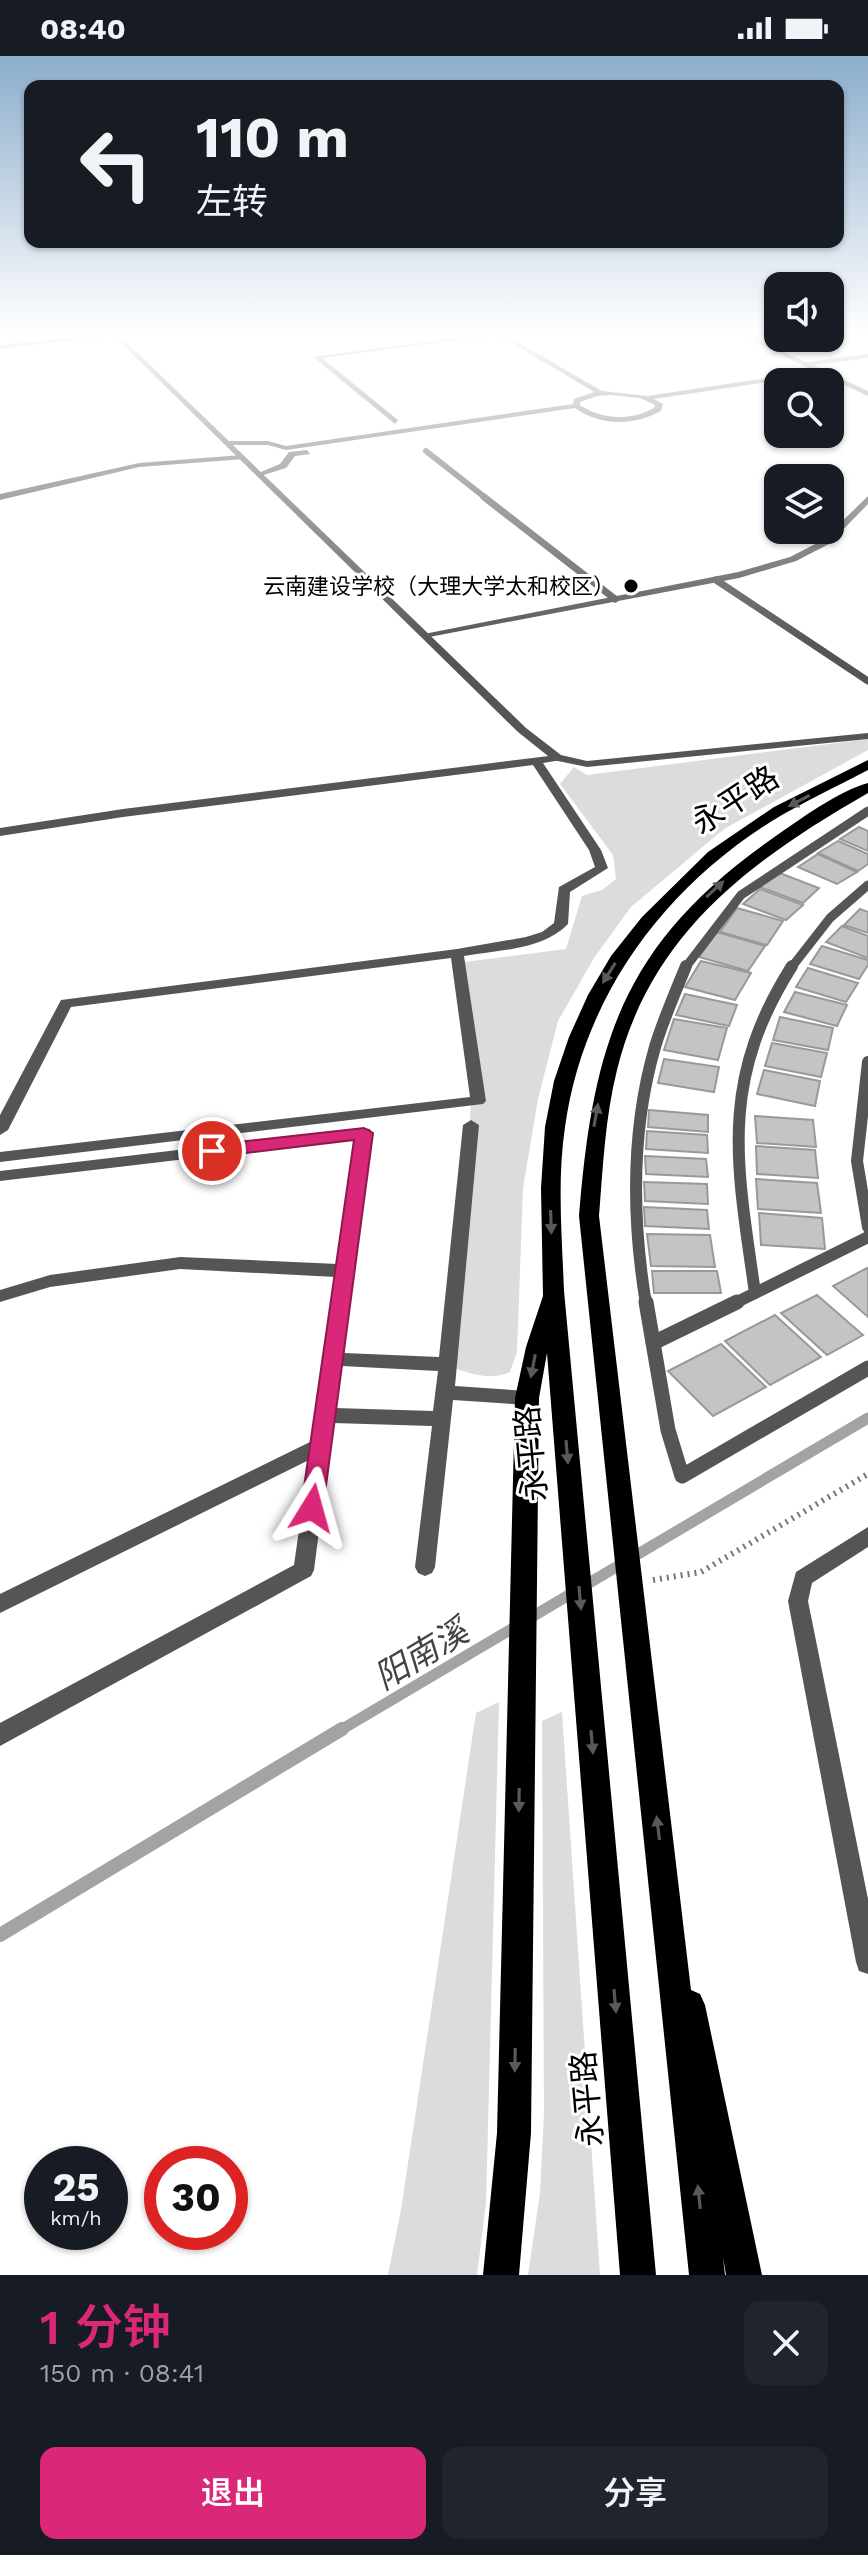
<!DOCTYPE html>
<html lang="zh">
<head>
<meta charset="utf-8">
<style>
  :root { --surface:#171b24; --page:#20242c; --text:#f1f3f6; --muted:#9ea1a6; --accent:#db2777 }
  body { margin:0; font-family:"Work Sans","Noto Sans SC",sans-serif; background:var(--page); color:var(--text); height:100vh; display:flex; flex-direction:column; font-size:30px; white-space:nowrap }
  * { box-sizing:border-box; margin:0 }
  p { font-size:26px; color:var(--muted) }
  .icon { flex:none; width:44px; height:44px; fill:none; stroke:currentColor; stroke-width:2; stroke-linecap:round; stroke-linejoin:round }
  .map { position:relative; height:2219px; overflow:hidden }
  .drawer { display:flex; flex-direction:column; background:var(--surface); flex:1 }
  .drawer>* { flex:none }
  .banner { position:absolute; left:24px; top:24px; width:820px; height:168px; border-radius:16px; box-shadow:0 2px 6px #0004; background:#171b24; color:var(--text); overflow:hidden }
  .controls { position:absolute; left:764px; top:216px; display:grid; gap:16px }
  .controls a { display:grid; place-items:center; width:80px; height:80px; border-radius:16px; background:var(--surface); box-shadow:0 2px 6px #0004; font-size:40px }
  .speed { position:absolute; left:24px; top:2090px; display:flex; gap:16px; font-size:40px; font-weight:700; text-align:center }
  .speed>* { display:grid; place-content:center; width:104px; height:104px; border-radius:50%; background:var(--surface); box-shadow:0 2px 6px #0004; line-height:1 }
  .speed small { font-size:20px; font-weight:400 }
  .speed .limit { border:12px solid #d22; background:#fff; color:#111 }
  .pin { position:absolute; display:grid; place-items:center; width:68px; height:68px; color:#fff; margin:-34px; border:4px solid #fff; border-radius:50%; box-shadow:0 2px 8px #0007 }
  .me { position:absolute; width:88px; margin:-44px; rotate:8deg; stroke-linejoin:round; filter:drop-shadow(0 0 6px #0008) }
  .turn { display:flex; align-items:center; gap:28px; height:168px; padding:0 40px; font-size:36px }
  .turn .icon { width:104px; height:104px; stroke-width:2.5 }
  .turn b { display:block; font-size:56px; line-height:68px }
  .round { display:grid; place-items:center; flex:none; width:84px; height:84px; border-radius:16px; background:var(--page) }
  .headline { display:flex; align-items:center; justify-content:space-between; height:136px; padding:0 40px }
  h1 { font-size:48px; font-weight:600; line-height:60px; color:var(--accent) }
  .cta { display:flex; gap:16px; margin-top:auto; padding:16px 40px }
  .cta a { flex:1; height:92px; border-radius:16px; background:var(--accent); color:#fff; font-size:32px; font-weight:600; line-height:92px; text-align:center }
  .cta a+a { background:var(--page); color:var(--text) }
  .status { display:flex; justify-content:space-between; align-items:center; height:56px; padding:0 40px; background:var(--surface); direction:ltr }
  .status svg { height:22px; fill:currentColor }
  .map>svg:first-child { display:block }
  .green { fill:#dcdcdc }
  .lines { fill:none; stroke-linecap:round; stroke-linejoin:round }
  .stream-far1 { stroke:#a3a3a3; stroke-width:11 }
  .stream { stroke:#a3a3a3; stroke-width:14 }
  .building { fill:#c4c4c4; stroke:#999; stroke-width:2 }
  .path { stroke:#777; stroke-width:6; stroke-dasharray:2 5; stroke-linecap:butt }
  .service-far4 { stroke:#555; stroke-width:6 }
  .service-far3 { stroke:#555; stroke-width:7 }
  .service-far2 { stroke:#555; stroke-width:9 }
  .service-far1 { stroke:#555; stroke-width:12 }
  .service { stroke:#555; stroke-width:15 }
  .minor { fill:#555; fill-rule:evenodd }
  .tertiary { fill:#555; fill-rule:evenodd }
  .primary { fill:#000; fill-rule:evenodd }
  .oneway { fill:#595959 }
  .route { fill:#db2777; stroke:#8e194d; stroke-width:2 }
  .poi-dot { fill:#000; stroke:#fff; stroke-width:3 }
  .labels { text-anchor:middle; stroke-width:6; stroke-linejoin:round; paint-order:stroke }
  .far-poi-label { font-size:22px; fill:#000; stroke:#fff; text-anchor:end }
  .near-street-label { font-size:32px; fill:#000; stroke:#fff }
  .near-water-label { font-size:34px; font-style:italic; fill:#444; stroke:#fff }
</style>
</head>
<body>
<div class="status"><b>08:40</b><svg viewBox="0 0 49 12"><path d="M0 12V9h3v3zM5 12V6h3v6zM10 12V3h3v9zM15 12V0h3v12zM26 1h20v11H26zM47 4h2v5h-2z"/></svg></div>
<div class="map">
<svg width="868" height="2219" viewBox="0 0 868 2219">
  <rect width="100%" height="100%" fill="#fff"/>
  <!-- green -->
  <g class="green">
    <path d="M868,683V694L724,773L631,851L594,902L558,965L538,1043L523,1132L517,1296L510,1316C492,1324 475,1319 457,1313L454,1299L471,1049L464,906L566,893L582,840L602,834L616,823L613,799L560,728L574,711L587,719Z"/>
    <polygon points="499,1646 486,2147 477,2219 388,2219 401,2154 476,1657"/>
    <polygon points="562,1656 600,2219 528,2219 540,2137 544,2056 542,1665"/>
  </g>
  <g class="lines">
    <!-- stream-far1 -->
    <polyline class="stream-far1" points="339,1675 868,1362"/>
    <!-- stream -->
    <polyline class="stream" points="0,1879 342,1673"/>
  </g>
  <!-- building -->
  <g class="building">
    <polygon points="859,771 868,775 868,795 840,783"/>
    <polygon points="838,785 868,798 868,808 858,815 818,797"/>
    <polygon points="818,798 857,816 837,828 798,811"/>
    <polygon points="777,816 819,832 803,847 760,831"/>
    <polygon points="760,833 803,849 786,864 743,848"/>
    <polygon points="737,852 783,865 767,889 720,876"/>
    <polygon points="860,853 868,856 868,877 844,869"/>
    <polygon points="842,870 868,880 868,902 826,886"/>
    <polygon points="717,876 765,890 748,915 699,901"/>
    <polygon points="822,890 868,904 868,909 859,923 810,908"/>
    <polygon points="701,905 751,917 735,944 685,931"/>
    <polygon points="808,912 858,927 846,946 796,931"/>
    <polygon points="795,936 847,949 837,970 784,956"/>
    <polygon points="685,938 737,949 729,970 676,959"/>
    <polygon points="780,961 833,972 828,994 773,984"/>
    <polygon points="674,963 727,972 718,1004 664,994"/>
    <polygon points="772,987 827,997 821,1021 765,1010"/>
    <polygon points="664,1003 719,1011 714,1036 658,1027"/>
    <polygon points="764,1014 820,1025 815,1050 757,1038"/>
    <polygon points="649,1054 708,1059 708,1076 648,1071"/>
    <polygon points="755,1060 813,1064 816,1091 757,1087"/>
    <polygon points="647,1075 707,1079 708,1097 646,1093"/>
    <polygon points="756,1090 815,1094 818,1122 757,1118"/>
    <polygon points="645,1100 706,1103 708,1121 646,1118"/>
    <polygon points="756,1123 817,1127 821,1157 758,1153"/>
    <polygon points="644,1126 707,1128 708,1148 645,1145"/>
    <polygon points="644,1151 707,1154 709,1173 645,1170"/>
    <polygon points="759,1157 822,1162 825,1193 761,1189"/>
    <polygon points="647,1178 710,1179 715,1211 651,1210"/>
    <polygon points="867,1212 868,1213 868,1261 833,1230"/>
    <polygon points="652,1215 717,1215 721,1237 654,1237"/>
    <polygon points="817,1239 863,1279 827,1299 781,1257"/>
    <polygon points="775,1259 821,1301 770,1329 725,1285"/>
    <polygon points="721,1288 766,1331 713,1360 668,1315"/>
  </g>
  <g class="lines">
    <!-- path -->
    <polyline class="path" points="653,1524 701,1516 868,1418"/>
    <!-- service-far4 -->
    <polyline class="service-far4" points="426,395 487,443"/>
    <!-- service-far3 -->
    <g class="service-far3">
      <polyline points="484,441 615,543"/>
      <polyline points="716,524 868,625"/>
    </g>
    <!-- service-far2 -->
    <g class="service-far2">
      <polyline points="685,912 741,839 868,755"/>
      <polyline points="791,912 830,862 868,829"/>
    </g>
    <!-- service-far1 -->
    <g class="service-far1">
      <polyline points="868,1006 857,1105 868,1171"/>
      <path d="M755,1237C737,1109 718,1027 792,910"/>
      <path d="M646,1248C632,1163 631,1074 655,991C663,964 675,937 686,910"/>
      <polyline points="733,1248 868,1181"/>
    </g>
    <!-- service -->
    <g class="service">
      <polyline points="646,1246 668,1374 682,1420 868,1312"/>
      <polyline points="653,1287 737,1246"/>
    </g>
    <!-- minor -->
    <g class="minor">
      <polygon points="86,280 104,280 0,293 0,289"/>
      <polygon points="472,280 488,280 322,302 398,364 395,368 313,301"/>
      <path d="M500,280H507L602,335L647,340L814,315L743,280H750L806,306L868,298V302L813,309L868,335V340L821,318L654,343L663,348L661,355C634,370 600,370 575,352L286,394L268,389H227L223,387L227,385H268L286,390L573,348L574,343L594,336ZM611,339L640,342L655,349L654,352C631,365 602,364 580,349V346L597,340Z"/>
      <polygon points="307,394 310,398 295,400 286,412 260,420 256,418 280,408 289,396"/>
      <polygon points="242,399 245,403 139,411 0,444 0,438 139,407"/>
      <polygon points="868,440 868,448 829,488 796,505 739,522 424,582 419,579 738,516 790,501 823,484"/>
      <path d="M557,699L561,700V704L543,707L601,794L608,812L570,836L568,868C543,894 498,894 464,900L486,1045L483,1048L0,1106V1096L470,1041L451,902L71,951L8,1074L0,1079V1059L61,944L457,893L526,881L542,876L554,867L559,831L595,811L589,794L533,709L123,761L0,780V772L123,753Z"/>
      <path d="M471,1064L479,1069L455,1330L527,1335L534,1337L536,1342L534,1347L527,1349L453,1344L435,1511L432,1517L425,1520L418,1517L415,1511L432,1370L333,1367L314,1514L311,1520L0,1690V1667L294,1509L309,1404L0,1557V1538L312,1385L336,1221L180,1213L50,1231L0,1246V1234L50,1219L180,1201L338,1208L355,1083L0,1125V1115L364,1072L370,1073L372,1077L344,1297L439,1301L463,1069ZM342,1310L438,1315L433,1355L335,1352Z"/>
      <polygon points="868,1471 868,1491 812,1527 808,1545 868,1843 868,1918 859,1915 856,1906 788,1545 796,1516"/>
    </g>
    <!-- tertiary -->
    <polygon class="tertiary" points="114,280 120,280 526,672 561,699 587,705 868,677 868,683 587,711 553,704 518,676"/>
    <!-- primary -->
    <g class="primary">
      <path d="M868,704V714C836,731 803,746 772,765C662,834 583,942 565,1071C557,1125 562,1181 564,1235L656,2219H620L547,1297L539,1342L531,2077L519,2219H483L497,2077L515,1342L526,1291L543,1240L541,1132L545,1071L554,1025L569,981L588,939L611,900L642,861L708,796L774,751Z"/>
      <path d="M868,727V737C752,804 651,876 617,1014C605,1062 603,1111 599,1160L691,1934L700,1938L705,1949L762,2219H726L723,2201L725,2219H689L579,1160C593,985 624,886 773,782C799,764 838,735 868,727Z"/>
    </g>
  </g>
  <!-- one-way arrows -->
  <defs><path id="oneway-solid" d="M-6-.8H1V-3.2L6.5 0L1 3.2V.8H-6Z" transform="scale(2)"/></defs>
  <g class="oneway">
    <use href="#oneway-solid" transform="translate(799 745) rotate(152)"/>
    <use href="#oneway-solid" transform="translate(715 833) rotate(-43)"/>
    <use href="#oneway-solid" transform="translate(609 917) rotate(122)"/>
    <use href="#oneway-solid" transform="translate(596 1059) rotate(-80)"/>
    <use href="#oneway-solid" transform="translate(551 1166) rotate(88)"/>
    <use href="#oneway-solid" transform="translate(533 1310) rotate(101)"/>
    <use href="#oneway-solid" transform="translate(567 1396) rotate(85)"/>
    <use href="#oneway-solid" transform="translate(580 1542) rotate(85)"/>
    <use href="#oneway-solid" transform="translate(592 1686) rotate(85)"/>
    <use href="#oneway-solid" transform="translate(519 1744) rotate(91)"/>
    <use href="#oneway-solid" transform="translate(658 1772) rotate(-97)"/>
    <use href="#oneway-solid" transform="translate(615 1945) rotate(85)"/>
    <use href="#oneway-solid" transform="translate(515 2004) rotate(91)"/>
    <use href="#oneway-solid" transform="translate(699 2141) rotate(-96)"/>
  </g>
  <!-- sky -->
  <linearGradient id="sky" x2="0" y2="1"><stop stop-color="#8cadcc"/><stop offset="0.47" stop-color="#fff"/><stop offset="1" stop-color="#fff" stop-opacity="0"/></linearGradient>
  <rect width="868" height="590" fill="url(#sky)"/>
  <!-- route -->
  <polygon class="route" points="364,1072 373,1077 323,1452 320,1459 312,1462 304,1459 301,1452 354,1084 212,1101 203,1095 212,1089"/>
  <!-- markers -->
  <circle class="poi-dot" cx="631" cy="530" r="8"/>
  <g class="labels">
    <!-- far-poi labels -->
    <g class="far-poi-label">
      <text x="615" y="538">云南建设学校（大理大学太和校区）</text>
    </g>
    <!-- near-street labels -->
    <g class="near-street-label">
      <text transform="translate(735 744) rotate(-33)" y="11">永平路</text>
      <text transform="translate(531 1398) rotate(-95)" y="11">永平路</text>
      <text transform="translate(587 2043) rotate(-95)" y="11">永平路</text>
    </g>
    <!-- near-water labels -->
    <g class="near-water-label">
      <text transform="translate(421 1598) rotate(-31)" y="12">阳南溪</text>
    </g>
  </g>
</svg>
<div class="controls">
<a><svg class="icon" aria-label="sound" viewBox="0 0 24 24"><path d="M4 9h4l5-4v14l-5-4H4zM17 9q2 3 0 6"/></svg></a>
<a><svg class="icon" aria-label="search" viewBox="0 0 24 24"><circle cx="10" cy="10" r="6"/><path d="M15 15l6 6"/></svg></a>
<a><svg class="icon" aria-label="layers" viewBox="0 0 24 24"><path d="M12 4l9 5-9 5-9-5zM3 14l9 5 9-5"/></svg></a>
</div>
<div class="speed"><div>25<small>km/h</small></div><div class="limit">30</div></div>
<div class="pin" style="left:212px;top:1095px;background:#d93025"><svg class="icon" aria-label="arrive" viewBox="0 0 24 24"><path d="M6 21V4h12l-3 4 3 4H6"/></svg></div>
<svg class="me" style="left:312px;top:1452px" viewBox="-20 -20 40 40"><path d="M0-17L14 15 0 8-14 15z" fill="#db2777" stroke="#fff" stroke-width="4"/></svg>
<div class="banner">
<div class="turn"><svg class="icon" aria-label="left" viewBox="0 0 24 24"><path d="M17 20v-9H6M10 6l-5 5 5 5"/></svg><div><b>110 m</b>左转</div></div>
</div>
</div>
<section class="drawer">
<div class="headline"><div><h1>1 分钟</h1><p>150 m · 08:41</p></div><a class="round"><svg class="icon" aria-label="close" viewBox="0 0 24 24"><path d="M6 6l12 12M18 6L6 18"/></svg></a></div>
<div class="cta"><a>退出</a><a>分享</a></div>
</section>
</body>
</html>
